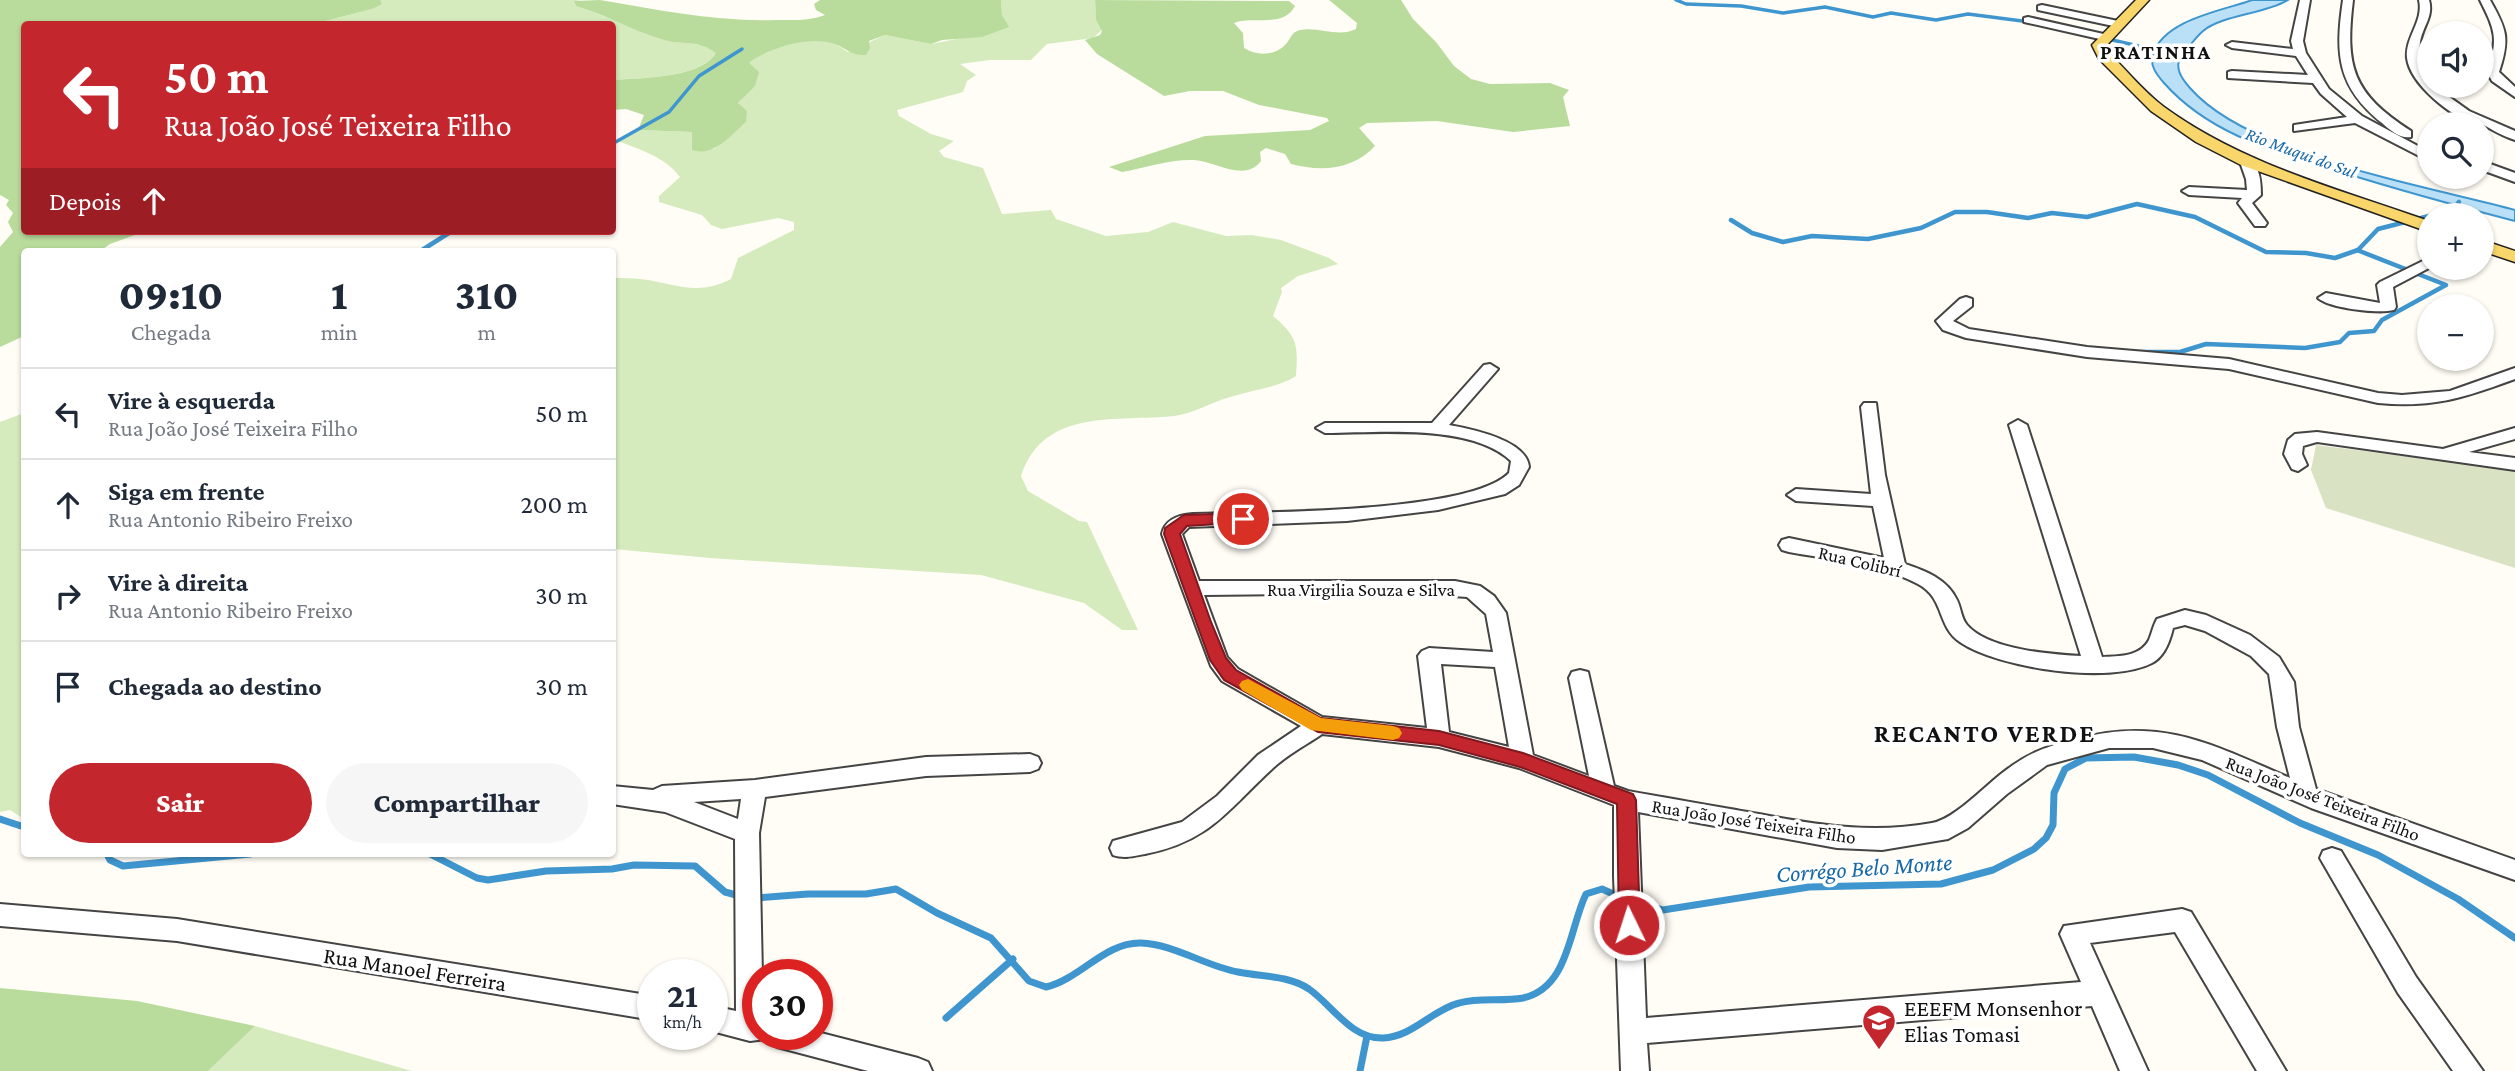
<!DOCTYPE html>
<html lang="pt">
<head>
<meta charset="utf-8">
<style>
  :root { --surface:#fff; --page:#f6f6f7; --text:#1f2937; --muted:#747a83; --line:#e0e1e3; --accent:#c4262e }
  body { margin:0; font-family:"Crimson Pro",serif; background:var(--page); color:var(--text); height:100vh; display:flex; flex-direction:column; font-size:26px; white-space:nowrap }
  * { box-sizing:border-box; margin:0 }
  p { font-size:23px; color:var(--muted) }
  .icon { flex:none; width:38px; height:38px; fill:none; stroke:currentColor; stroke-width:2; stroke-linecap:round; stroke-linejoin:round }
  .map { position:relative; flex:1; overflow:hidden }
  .drawer { position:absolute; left:21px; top:248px; width:595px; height:609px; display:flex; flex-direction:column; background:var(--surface); border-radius:7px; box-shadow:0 2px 5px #0004 }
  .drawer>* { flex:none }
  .top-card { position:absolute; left:21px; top:21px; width:595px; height:214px; border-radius:7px; box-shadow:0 2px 5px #0004; background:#c4262e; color:#fff; overflow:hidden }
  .tools { position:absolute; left:2417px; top:21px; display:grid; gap:14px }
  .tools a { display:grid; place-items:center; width:77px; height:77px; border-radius:50%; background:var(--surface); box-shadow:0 2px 5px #0004; font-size:35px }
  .speed { position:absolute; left:637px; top:959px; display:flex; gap:14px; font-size:35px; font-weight:700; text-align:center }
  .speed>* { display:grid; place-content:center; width:91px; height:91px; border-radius:50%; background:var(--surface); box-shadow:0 2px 5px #0004; line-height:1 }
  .speed small { font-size:18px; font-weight:400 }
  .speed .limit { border:10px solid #d22; background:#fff; color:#111 }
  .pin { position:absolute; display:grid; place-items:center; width:60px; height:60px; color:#fff; margin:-30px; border:4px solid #fff; border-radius:50%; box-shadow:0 2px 7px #0007 }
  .me { position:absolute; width:77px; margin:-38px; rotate:356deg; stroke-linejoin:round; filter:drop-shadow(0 0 5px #0008) }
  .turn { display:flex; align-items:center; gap:24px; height:147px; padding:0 28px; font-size:32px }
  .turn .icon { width:91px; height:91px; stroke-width:2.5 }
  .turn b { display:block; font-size:49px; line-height:60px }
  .then { display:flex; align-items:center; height:66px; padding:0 28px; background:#0003; gap:14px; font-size:26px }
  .eta { display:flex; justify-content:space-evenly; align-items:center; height:119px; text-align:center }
  .eta b { font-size:42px; font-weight:800; line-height:49px }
  .action { display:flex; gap:14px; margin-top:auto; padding:14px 28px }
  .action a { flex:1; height:80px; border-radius:42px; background:var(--accent); color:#fff; font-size:28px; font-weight:800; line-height:80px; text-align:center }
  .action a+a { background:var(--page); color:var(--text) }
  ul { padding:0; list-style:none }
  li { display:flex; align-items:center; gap:21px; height:91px; padding:0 28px; border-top:2px solid var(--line) }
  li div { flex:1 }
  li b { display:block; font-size:26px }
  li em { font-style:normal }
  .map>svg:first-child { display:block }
  .green { fill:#d5ebbd }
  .forest { fill:#b9dc9c }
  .cemetery { fill:#d9e3c4 }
  .water { fill:#b9e0f7; stroke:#3f96cf; stroke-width:2 }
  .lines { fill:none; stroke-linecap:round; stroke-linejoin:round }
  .stream-far2 { stroke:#3f96cf; stroke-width:3.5 }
  .stream-far1 { stroke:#3f96cf; stroke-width:4.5 }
  .stream { stroke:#3f96cf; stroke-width:7 }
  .minor-casing { stroke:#444; stroke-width:4 }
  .major-casing { stroke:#222; stroke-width:3 }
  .minor { fill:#fff; fill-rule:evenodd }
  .major { fill:#f9d66b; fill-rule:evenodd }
  .route { fill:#c4262e; stroke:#7f191e; stroke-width:2 }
  .slow { fill:#f59e0b }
  .labels { text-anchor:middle; stroke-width:7; stroke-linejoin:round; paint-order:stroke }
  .far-water-label { font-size:18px; font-style:italic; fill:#1768a6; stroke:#fff }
  .street-label { font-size:19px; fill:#111; stroke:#fff }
  .far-district-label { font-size:21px; font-weight:bold; letter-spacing:2px; fill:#111; stroke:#fff }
  .near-street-label { font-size:23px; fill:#111; stroke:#fff }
  .near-poi-label { font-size:23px; fill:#111; stroke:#fff; text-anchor:start }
  .near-water-label { font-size:24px; font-style:italic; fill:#1768a6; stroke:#fff }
  .district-label { font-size:26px; font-weight:bold; letter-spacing:2px; fill:#111; stroke:#fff }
</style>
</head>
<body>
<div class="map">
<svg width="2515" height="1071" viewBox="0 0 2515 1071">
  <rect width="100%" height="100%" fill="#fffdf5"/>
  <!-- green -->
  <g class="green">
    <path d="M380,0H581L575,1L576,6C604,15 631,28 659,38C683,47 694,38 717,53C700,78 641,78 613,80L612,24H314L372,9Z"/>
    <path d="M1001,0H1095L1096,20L1102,30L1093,38L1047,44L1031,60H990L960,64L976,75L967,81L963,92L897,110L899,116L931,134L954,141L939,151L944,157L983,168L1002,214L1051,210L1056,219L1106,236L1148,232L1173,222L1226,236L1252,235L1281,240L1329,258L1338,264L1298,276L1281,288L1282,292L1273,316C1298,337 1298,345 1296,376C1277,388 1251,390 1230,397C1212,402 1192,414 1174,416C1117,422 1044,407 1021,476L1028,491L1079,521L1087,522L1138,630H1122L1084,603L981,575L710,558L613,549V278C622,278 631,278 640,279C675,283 696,297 731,279L738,258L794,230V222L778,218L722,229L711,225L702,215L659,202V196L680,177C665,157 641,150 618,141L638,130L692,132L693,139L714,149L746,122L738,104L746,93L749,63C770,48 807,35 834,43C838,45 844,50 848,52L885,35L931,44L962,38L1002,15Z"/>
    <polygon points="24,413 24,819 10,810 0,812 0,422"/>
    <polygon points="255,1026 412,1071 208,1071"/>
  </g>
  <!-- forest -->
  <g class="forest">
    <polygon points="0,0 380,0 382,4 372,9 314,24 24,24 24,231 146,231 110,244 99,252 24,252 24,336 0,347 0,247 13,232 8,222 13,213 6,205 9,200 0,195"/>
    <path d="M600,0C659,10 716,22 777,20C793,20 809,21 825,15L816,10L814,4L820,0H1001L1002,15L1009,27L982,37L942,40L931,44L885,35L869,41L870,48L866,55C852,56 847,49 835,44C810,35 769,48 749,63L759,72L755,86L738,103L747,111L746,122C730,136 714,157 692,150V132L638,130L644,115L626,109L613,110V80C640,78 702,78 716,53C696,39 686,46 664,40C634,31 606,15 576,6L574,1Z"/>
    <path d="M1095,0L1289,1L1295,6C1283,29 1253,15 1234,23L1243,33L1244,48C1257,56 1274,56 1285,45C1291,39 1291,32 1300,30C1319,26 1338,38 1356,29L1357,23L1329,0H1401L1413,19L1436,42L1454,66L1471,79L1490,84L1550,83L1569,90L1563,97L1570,126L1513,132L1437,121L1367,123L1359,128L1375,146C1353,170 1321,172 1291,164L1285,154L1266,148L1260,152L1261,161C1245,183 1215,161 1194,160C1171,159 1145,168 1122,172L1109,167L1205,136L1310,130L1329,121L1327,118L1259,105L1223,91H1190L1164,96L1097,54L1085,40L1100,35L1102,31L1096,20Z"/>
    <polygon points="0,988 137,1001 255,1026 208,1071 0,1071"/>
  </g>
  <!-- cemetery -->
  <polygon class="cemetery" points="2316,445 2515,470 2515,568 2326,508 2311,470"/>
  <!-- water -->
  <path class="water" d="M2252,0H2288C2265,14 2222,15 2203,31C2196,37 2188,48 2182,55C2173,67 2182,79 2190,88C2249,156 2427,186 2515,210V221C2457,206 2399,190 2341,172C2277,152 2210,135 2164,83C2157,75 2149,65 2153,54C2165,19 2222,11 2252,0Z"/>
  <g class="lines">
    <!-- stream-far2 -->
    <g class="stream-far2">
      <polyline points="1676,0 1686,4 1741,6 1783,13 1825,7 1873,17 1891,13 1936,20 1968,14 2030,22"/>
      <polyline points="2108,39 2160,51"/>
      <polyline points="612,144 669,112 699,76 742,49"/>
    </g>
    <!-- stream-far1 -->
    <g class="stream-far1">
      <polyline points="2444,215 2451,212 2459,202"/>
      <polyline points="1731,220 1752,233 1783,242 1812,236 1868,239 1921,228 1955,212 1987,212 2028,218 2052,213 2087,217 2137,204 2195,217 2266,252 2306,253 2335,258 2358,250 2378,229 2429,216"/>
      <polyline points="419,252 452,231"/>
      <polyline points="2131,352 2180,352 2206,344 2305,348 2340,342 2349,333 2374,331 2382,320 2446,285 2357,250"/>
    </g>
    <!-- stream -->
    <g class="stream">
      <polyline points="0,819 24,827"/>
      <polyline points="107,854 110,860 123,866 250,854"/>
      <polyline points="430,854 477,878 488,880 546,871 612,869 634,865 695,866 725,892 740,896"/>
      <path d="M756,898L808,894H866L896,889L937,913L991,938L1029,981L1046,987C1080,979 1105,942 1141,943C1174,944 1205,966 1238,972C1262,977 1288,975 1309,989C1333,1006 1351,1039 1383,1038C1412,1037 1432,1010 1459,1003C1480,997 1502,1002 1523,998C1569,988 1569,929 1586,894L1602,889L1620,897"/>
      <polyline points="1637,902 1663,910 1809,887 1941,884 1993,870 2034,849 2046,838 2053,825 2054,793 2065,769 2086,758 2134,757 2178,765 2208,775 2300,823 2378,855 2458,899 2515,938"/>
      <polyline points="946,1018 1013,959"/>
      <polyline points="1360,1071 1367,1036"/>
    </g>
    <!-- minor casing -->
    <g class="minor-casing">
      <g id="minor">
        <polygon points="2300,0 2310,0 2303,41 2306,53 2329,89 2362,116 2429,152 2429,161 2355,123 2294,131 2294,125 2347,117 2321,94 2313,83 2228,78 2228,72 2232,71 2308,75 2296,56 2232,48 2226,45 2232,42 2293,49 2291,41"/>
        <path d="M2343,0H2353C2345,67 2352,93 2411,131V137C2400,139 2390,130 2382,123C2337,87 2335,54 2343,0Z"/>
        <path d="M2419,0H2429C2434,17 2422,27 2420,43C2417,62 2429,71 2429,86H2434L2469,111L2515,131V140C2502,136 2491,129 2482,124C2480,124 2478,125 2476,124C2452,118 2410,84 2407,58C2405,37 2424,21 2419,0Z"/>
        <path d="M2480,0H2490C2507,30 2510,39 2499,72L2515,87V97L2492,81L2487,72C2499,39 2495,30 2480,0Z"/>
        <polygon points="2042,5 2118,21 2124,24 2118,27 2038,10 2038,6"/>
        <polygon points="2028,17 2108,35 2110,37 2104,40 2024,22 2024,18"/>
        <path d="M2247,158C2260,163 2261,183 2261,195L2252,203L2267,223L2265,226H2255L2238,203L2242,198L2189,195L2182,191L2189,187L2247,190L2246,179L2240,162Z"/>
        <polygon points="2482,161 2515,173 2515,182 2482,170"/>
        <path d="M2429,258V268L2393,287L2396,307L2394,310C2378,314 2329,308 2318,298L2326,293L2380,303L2377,285L2380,282Z"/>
        <path d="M1966,297L1972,299V306L1953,321L1969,329L2087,347L2229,359L2378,393L2402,395L2450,391L2515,368V379C2463,398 2434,408 2378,403L2229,369L2087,357L1966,338L1943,330L1936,321L1960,299Z"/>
        <path d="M1490,364L1498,369L1449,425C1471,429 1527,440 1529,467L1519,485L1505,494L1438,510L1347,521L1189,527L1182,534L1199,581H1455L1480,586L1494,596L1506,613L1533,755L1589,776L1569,678L1572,672L1580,670L1588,672L1614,786L1628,791C1671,799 1715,806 1759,814C1818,825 1872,834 1932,823C1956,819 1988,782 2009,768C2032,751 2049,746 2077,739C2162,716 2213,745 2290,778L2277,727L2269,674L2251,656L2205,631L2185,625L2173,628C2170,641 2164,657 2152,663C2110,685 1998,668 1960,642C1937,627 1945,598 1918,584C1879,563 1831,560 1789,552L1782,550L1779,545L1782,540L1789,538L1884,558L1873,506L1796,501L1787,495L1796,489L1871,494L1861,407L1864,403H1876L1885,475L1905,564C1926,571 1947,579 1957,600C1961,608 1961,618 1967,625C1989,650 2050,654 2081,656L2009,425L2018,420L2027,425L2102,657C2119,656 2140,657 2149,640C2152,633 2153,626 2157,619L2185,610L2206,615L2250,635L2279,657L2294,682L2299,727L2316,789L2515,860V880L2311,808L2202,760L2153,748H2109L2047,765L2007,794L1968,828L1948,839L1882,850L1837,848L1638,812L1646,1018L2081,982L2060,934L2064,926L2182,909L2191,912L2286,1071H2257L2175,932L2090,943L2148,1071H2120L2092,1006L1647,1043L1649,1071H1621L1614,876V805L1519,768L1439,747L1322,734C1306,745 1287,755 1273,768C1228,809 1211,841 1145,854C1134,856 1124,859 1113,855L1110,848L1113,841L1182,822L1217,796L1258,755L1301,726L1222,681L1211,666L1162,534C1165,519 1179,515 1193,514C1255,512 1469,514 1509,473L1511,461C1471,423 1377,433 1325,433L1316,428L1325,423H1432L1484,365ZM1411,593L1467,597L1486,614L1493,652L1429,648L1422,651L1418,656L1427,728L1322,717L1238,669L1227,657L1204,595ZM1441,664L1495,667L1509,747L1449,732Z"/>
        <polygon points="2515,428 2515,439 2469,452 2515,458 2515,470 2317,442 2303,446 2302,454 2307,465 2298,471 2292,469 2284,454 2288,440 2295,434 2317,432 2443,449"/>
        <path d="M1030,754L1038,757L1041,763L1038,769L1030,772L926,776L765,797L759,833L762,975H758V1034H817V1032L918,1058L928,1062L932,1071H868L777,1047L767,1043L766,1039L750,1041L712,1031V1006L736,1011L735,839L665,812L612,804V786L653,790L662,786L755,780L926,757ZM741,799L738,819L694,802Z"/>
        <polygon points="2332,848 2341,851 2416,977 2483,1071 2453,1071 2398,993 2320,858 2323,851"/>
        <polygon points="0,904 177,919 653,996 653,1020 177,941 0,926"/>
      </g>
    </g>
    <!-- major casing -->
    <g class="major-casing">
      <g id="major">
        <path d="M2136,0H2149L2106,46L2110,54C2127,71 2144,92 2164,107C2242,164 2338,189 2429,221V232L2241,165L2196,142L2151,111L2099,59L2092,45Z"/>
        <polygon points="2482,240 2515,251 2515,262 2482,251"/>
      </g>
    </g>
    <!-- minor -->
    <use href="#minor" class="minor"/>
    <!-- major -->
    <use href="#major" class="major"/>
  </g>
  <!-- route -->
  <polygon class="route" points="1243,513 1251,519 1249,522 1187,526 1180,534 1211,622 1226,658 1236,670 1321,718 1439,731 1523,753 1633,794 1636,800 1640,925 1637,931 1629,934 1622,931 1619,925 1617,804 1520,767 1439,745 1318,732 1224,680 1210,660 1164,534 1165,528 1184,515"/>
  <!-- slow -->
  <polygon class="slow" points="1248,679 1321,718 1393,726 1399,728 1402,733 1399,738 1393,740 1311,730 1242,690 1239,685 1242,681"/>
  <!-- icons -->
  <defs>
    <g id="school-pin" transform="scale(1.75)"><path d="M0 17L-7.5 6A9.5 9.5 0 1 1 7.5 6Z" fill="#c4262e" stroke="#fff"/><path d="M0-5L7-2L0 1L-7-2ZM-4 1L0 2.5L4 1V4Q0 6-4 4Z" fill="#fff"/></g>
  </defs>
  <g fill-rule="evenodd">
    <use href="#school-pin" x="1879" y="1021"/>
  </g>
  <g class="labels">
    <!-- far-water labels -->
    <g class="far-water-label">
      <text transform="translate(2301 153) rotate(20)" y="6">Rio Muqui do Sul</text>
    </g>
    <!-- street labels -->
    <g class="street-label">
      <text transform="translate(1860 561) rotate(13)" y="7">Rua Colibrí</text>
      <text x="1361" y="596">Rua Virgilia Souza e Silva</text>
      <text transform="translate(2323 798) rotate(21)" y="7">Rua João José Teixeira Filho</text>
      <text transform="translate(1754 821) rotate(9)" y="7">Rua João José Teixeira Filho</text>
    </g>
    <!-- far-district labels -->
    <g class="far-district-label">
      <text x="2156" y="59">PRATINHA</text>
    </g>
    <!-- near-street labels -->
    <g class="near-street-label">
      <text transform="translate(415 969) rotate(9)" y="8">Rua Manoel Ferreira</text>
    </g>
    <!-- near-poi labels -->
    <g class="near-poi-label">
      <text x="1904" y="1016">EEEFM Monsenhor<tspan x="1904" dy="26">Elias Tomasi</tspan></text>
    </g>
    <!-- near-water labels -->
    <g class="near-water-label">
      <text transform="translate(1864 868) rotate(-4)" y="8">Corrégo Belo Monte</text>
    </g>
    <!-- district labels -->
    <g class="district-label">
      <text x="1985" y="742">RECANTO VERDE</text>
    </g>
  </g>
</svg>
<div class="tools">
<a><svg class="icon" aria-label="sound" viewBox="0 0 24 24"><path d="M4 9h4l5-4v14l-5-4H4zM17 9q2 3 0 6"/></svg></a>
<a><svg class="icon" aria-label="search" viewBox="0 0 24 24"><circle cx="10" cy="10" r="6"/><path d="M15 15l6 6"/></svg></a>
<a>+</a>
<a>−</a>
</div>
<div class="speed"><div>21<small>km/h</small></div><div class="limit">30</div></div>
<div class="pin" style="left:1243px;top:519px;background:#d93025"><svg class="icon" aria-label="arrive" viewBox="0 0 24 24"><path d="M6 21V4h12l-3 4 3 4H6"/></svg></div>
<svg class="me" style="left:1629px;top:925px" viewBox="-20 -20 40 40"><circle r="17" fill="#c4262e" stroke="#fff" stroke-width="3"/><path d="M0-11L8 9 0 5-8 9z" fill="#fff"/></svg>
<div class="top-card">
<div class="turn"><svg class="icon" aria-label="left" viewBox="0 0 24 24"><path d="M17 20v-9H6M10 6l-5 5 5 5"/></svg><div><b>50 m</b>Rua João José Teixeira Filho</div></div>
<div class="then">Depois<svg class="icon" aria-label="ahead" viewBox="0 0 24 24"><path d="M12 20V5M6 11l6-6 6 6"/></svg></div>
</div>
<section class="drawer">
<div class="eta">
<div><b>09:10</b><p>Chegada</p></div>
<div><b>1</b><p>min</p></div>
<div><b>310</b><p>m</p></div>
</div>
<ul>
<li><svg class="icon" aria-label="left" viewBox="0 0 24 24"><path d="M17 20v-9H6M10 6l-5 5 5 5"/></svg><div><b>Vire à esquerda</b><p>Rua João José Teixeira Filho</p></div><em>50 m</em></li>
<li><svg class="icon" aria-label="ahead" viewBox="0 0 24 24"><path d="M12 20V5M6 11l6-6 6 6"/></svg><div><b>Siga em frente</b><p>Rua Antonio Ribeiro Freixo</p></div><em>200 m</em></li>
<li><svg class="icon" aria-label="right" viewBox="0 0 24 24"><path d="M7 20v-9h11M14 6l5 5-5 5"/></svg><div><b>Vire à direita</b><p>Rua Antonio Ribeiro Freixo</p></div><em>30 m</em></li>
<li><svg class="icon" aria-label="arrive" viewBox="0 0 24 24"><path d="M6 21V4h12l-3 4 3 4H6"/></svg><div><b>Chegada ao destino</b></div><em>30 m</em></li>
</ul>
<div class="action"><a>Sair</a><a>Compartilhar</a></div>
</section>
</div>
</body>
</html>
